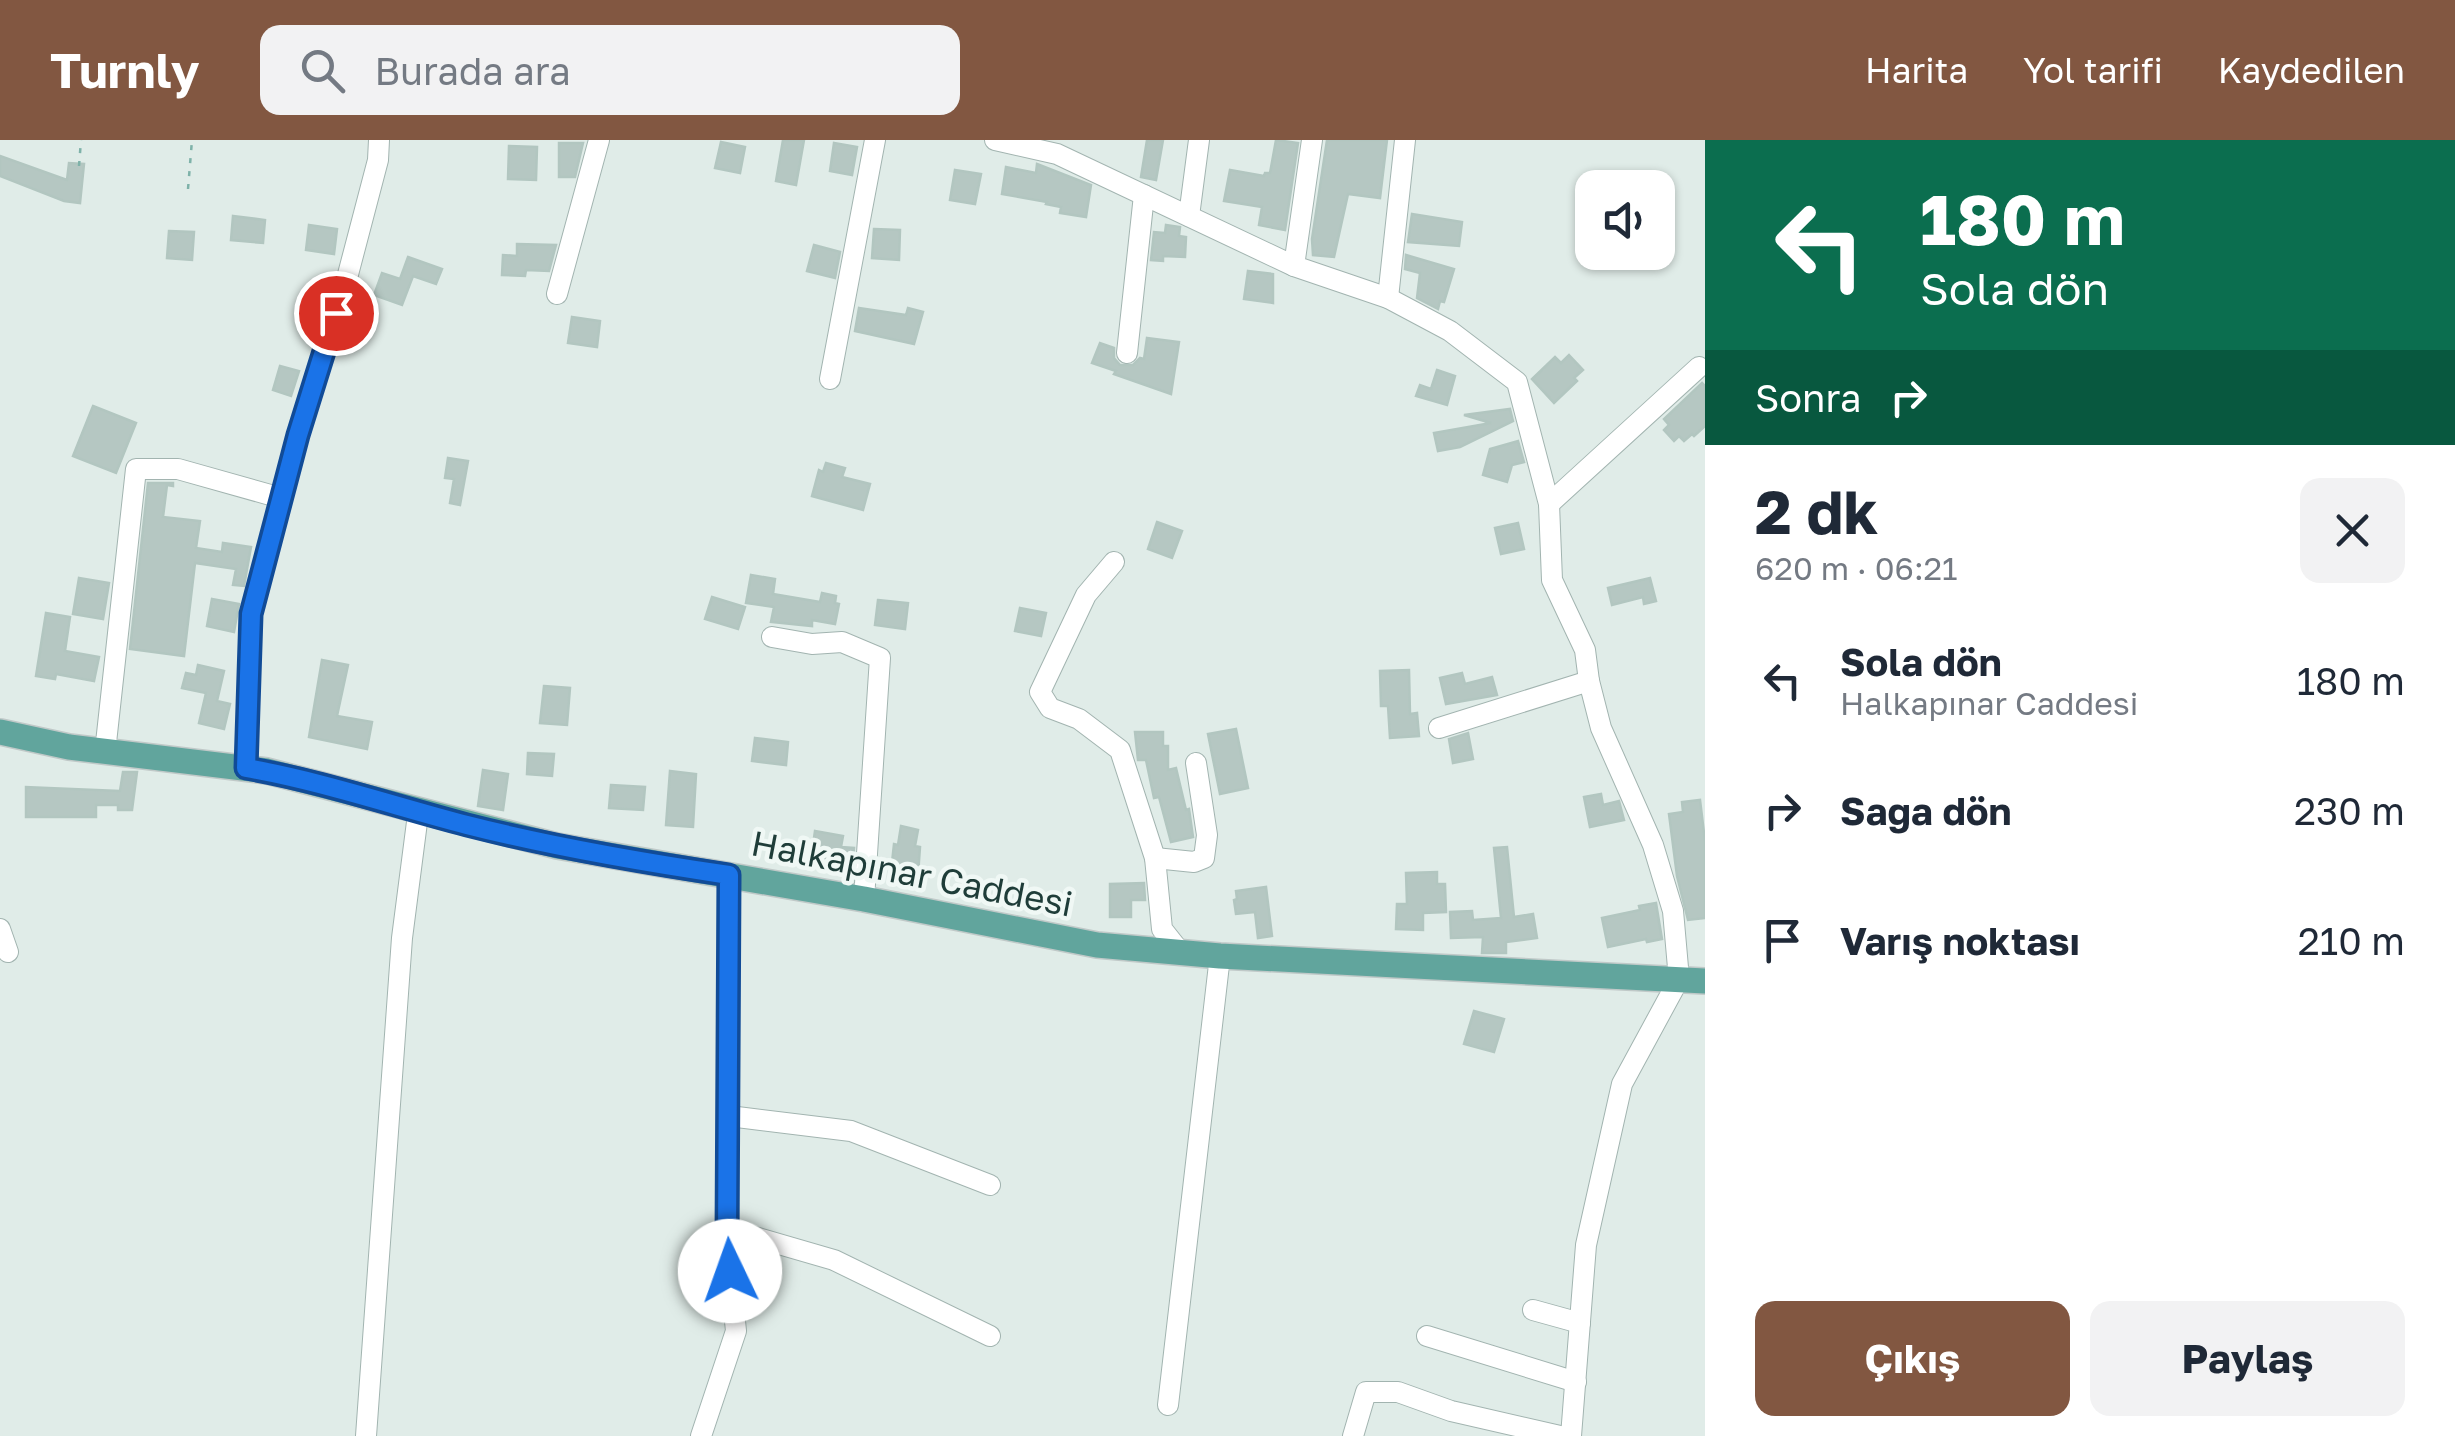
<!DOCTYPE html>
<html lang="tr">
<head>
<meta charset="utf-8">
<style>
  :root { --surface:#fff; --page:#f2f2f3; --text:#1f2937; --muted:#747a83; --accent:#825741 }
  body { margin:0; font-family:"Golos Text",sans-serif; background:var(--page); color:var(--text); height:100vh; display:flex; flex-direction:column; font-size:38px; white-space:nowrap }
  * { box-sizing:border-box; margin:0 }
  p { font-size:32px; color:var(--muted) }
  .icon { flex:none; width:55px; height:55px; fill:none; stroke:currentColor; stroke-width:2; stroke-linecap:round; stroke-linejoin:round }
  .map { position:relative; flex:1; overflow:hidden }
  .panel { display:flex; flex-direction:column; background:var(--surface); width:750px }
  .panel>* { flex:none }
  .guide { background:#0b6e4f; color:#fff; overflow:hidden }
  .fabs { position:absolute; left:1575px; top:30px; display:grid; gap:20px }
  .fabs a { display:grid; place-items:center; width:100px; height:100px; border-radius:20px; background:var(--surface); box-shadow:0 2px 8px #0004; font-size:50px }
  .pin { position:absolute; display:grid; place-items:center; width:85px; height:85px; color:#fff; margin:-42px; border:5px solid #fff; border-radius:50%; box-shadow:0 2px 10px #0007 }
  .me { position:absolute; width:110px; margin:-55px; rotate:357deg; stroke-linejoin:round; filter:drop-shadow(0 0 8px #0008) }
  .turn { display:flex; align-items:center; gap:35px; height:210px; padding:0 50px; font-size:45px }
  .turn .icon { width:130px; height:130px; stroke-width:2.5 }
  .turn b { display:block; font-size:70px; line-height:85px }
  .then { display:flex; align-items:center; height:95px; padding:0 50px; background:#0003; gap:20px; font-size:38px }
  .round { display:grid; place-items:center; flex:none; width:105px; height:105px; border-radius:20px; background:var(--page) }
  .head { display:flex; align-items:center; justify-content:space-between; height:170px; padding:0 50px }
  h1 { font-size:60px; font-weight:700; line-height:75px }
  .button { display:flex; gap:20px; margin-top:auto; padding:20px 50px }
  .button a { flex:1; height:115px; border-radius:20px; background:var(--accent); color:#fff; font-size:40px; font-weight:700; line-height:115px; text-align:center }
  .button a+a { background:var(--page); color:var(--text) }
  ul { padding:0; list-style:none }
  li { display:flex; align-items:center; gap:30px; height:130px; padding:0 50px }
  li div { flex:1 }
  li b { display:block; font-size:38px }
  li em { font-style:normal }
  header { display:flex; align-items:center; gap:60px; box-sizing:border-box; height:140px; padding:0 50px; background:var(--accent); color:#fff }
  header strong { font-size:48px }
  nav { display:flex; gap:55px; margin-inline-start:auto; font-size:35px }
  .search { width:700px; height:90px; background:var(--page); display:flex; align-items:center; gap:25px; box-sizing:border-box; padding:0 35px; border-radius:20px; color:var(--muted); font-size:38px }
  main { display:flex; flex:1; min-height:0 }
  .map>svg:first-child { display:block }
  .building { fill:#b5c7c2; stroke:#b2c6c0; stroke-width:2.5 }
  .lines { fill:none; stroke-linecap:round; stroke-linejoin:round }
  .minor-casing { stroke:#a2b4b0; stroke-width:22 }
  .major-casing { stroke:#c0c9c8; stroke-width:28 }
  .path { stroke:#7eb2a9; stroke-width:2.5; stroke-dasharray:5 8; stroke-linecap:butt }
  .minor { stroke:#fff; stroke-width:20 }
  .major { stroke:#61a59d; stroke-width:25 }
  .route-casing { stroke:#114b97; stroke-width:25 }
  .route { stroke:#1a73e8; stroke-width:18 }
  .labels { text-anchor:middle; stroke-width:9; stroke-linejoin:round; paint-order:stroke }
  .street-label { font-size:35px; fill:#1f3d39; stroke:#f0f8f5 }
</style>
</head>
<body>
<header>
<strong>Turnly</strong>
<div class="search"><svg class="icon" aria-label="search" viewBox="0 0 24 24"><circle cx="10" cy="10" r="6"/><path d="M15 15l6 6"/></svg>Burada ara</div>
<nav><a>Harita</a><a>Yol tarifi</a><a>Kaydedilen</a></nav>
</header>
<main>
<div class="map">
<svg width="1705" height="1296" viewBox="0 0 1705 1296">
  <rect width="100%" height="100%" fill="#e0ece8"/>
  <!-- building -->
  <g class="building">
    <polygon points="783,0 804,0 796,45 776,41"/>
    <polygon points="1147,0 1163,0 1156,40 1141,37"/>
    <polygon points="1276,0 1298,3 1285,90 1259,85 1262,67 1224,61 1230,30 1264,36 1265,33 1270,33"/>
    <polygon points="1327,0 1387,0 1380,58 1348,54 1334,117 1313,115 1312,99"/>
    <polygon points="721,2 745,7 740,33 715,28"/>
    <polygon points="559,3 583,3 575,37 559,37"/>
    <polygon points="834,3 857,7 852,35 830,31"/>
    <polygon points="509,6 537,7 536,40 508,39"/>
    <polygon points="0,16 67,40 69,23 84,24 80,63 64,61 0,36"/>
    <polygon points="1037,24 1091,45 1086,77 1060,73 1061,67 1046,64 1047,62 1002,54 1006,27 1036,33"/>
    <polygon points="955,30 981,34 975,64 950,60"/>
    <polygon points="1412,74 1462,82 1459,106 1408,102"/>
    <polygon points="233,76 265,80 263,103 231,100"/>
    <polygon points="309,85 337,89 334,114 306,110"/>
    <polygon points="1166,85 1180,87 1179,96 1186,97 1185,117 1163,116 1163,121 1151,120 1154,92 1165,93"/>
    <polygon points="874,89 900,90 899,120 872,118"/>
    <polygon points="169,91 194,92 192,120 167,118"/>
    <polygon points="517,104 556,105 549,131 526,130 525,136 502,135 503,115 517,116"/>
    <polygon points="814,105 840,112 835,138 807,131"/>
    <polygon points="1406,115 1454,129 1444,162 1440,161 1438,169 1417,158 1420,133 1405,129"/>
    <polygon points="408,117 442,129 436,144 413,136 402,165 374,155 382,133 400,139"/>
    <polygon points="1248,131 1273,134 1273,163 1244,159"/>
    <polygon points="859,168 906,175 908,168 923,172 914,204 855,191"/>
    <polygon points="572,177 600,181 597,207 568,203"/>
    <polygon points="1147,198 1179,202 1171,254 1114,234 1116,231 1092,223 1100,203 1114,208 1114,218 1120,225 1133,225 1140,218 1144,219"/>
    <polygon points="1569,215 1583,230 1574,238 1577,241 1554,263 1532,239 1555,217 1561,223"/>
    <polygon points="280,226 299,231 291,256 273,250"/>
    <polygon points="1437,230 1455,236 1447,265 1416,256 1420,245 1431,249"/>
    <polygon points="1702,243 1705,246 1705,286 1694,296 1692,294 1684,301 1679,296 1674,301 1664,290 1669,285 1664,279"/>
    <polygon points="93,266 136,283 116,333 73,316"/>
    <polygon points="1510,269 1513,281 1460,307 1438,311 1434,293 1491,283 1464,275"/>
    <polygon points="1518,301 1524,322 1512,325 1507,342 1483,335 1490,309"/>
    <polygon points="448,318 468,321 460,365 450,363 454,339 445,338"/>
    <polygon points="826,323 845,328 842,337 870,344 863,370 812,356 819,330 823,332"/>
    <polygon points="148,343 173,343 173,346 167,345 163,377 200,381 196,408 222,412 223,403 251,407 244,446 233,445 236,429 195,423 184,516 130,509"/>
    <polygon points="1157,382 1182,391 1172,418 1148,409"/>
    <polygon points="1518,383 1524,409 1501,414 1495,388"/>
    <polygon points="751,435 775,439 773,454 820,462 822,453 836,456 835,463 839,464 835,484 812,480 812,486 771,482 774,467 746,463"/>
    <polygon points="79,438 109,443 103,479 73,474"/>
    <polygon points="1650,438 1656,461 1644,464 1643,457 1612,465 1608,448"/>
    <polygon points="712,457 745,467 738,489 705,479"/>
    <polygon points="212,459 239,464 234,492 207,486"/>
    <polygon points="878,460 908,463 905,489 875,485"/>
    <polygon points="1020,468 1046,473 1041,496 1015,491"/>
    <polygon points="46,473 70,477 65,511 99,517 94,541 56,534 55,539 36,536"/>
    <polygon points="322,520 348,525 337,576 372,582 367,609 309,597"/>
    <polygon points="198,525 224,531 217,561 230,564 224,589 199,583 206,553 182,548 186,533 196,535"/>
    <polygon points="1409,530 1410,574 1417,573 1419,596 1390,598 1388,566 1381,566 1380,531"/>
    <polygon points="1462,533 1465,544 1492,537 1497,555 1446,564 1440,538"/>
    <polygon points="544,546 570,548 567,585 540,583"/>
    <polygon points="1236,589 1248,648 1220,654 1208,594"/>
    <polygon points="1135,592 1163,592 1163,606 1168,606 1168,630 1176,628 1186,670 1189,669 1193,697 1171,702 1159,657 1154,658 1146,620 1138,620"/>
    <polygon points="1468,593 1473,619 1453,623 1449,599"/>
    <polygon points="755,598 788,602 786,625 752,621"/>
    <polygon points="528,613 554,614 552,636 527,634"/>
    <polygon points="483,630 508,634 503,670 478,666"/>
    <polygon points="670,631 696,634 693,687 666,685"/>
    <polygon points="123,632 137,632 132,670 118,670 118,665 96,665 96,677 26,677 26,647 120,651"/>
    <polygon points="611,645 645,647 643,670 609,668"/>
    <polygon points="1601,654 1603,665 1619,661 1624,680 1590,687 1584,657"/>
    <polygon points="1700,660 1705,701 1705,778 1688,780 1677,736 1669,674 1683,672 1682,662"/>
    <polygon points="901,686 918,690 915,706 920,707 918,735 891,732 894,704 898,705"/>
    <polygon points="815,691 843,696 841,707 854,708 852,730 846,730 846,725 811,719"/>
    <polygon points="1507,707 1514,777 1533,774 1537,798 1506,802 1506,813 1482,813 1483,797 1451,798 1450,772 1472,771 1473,780 1501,778 1494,708"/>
    <polygon points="1437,732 1437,744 1445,744 1446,772 1423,773 1423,790 1396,789 1397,764 1407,764 1406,733"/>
    <polygon points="1144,743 1145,760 1131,760 1131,777 1110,777 1110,744"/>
    <polygon points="1266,747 1272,796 1258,798 1255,772 1236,774 1234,760 1237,759 1236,751"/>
    <polygon points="1656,763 1662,799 1647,802 1646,799 1608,807 1602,778 1640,770 1639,766"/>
    <polygon points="1474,871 1504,879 1494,912 1464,904"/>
  </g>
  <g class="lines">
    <!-- minor casing -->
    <g class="minor-casing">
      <g id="minor">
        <polyline points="995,0 1057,14 1294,126 1388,158 1450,191 1517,242 1549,364 1552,440 1585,510 1589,541 1601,588 1653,705 1673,771 1679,839 1622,944 1586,1105 1571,1296"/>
        <polyline points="1189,76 1199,0"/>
        <polyline points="1294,126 1312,0"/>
        <polyline points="557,154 599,0"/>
        <polyline points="1388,158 1405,0"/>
        <polyline points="1127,213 1144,55"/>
        <polyline points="830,239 875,0"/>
        <polyline points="1549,364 1699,227"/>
        <polyline points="1114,422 1086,455 1040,552 1050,568 1079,579 1120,610 1155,718 1162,789 1181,813"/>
        <polyline points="772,497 812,504 842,502 880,518 864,759"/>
        <polyline points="1439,588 1589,541"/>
        <polyline points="105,612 136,329 178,329 281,358"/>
        <polyline points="246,628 251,474 298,295 346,142 378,20 379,0"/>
        <polyline points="1155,718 1194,722 1204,718 1207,695 1196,623"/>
        <polyline points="0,789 8,812"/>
        <polyline points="729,976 851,991 990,1045"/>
        <polyline points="727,1089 834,1120 990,1196"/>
        <polyline points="1533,1170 1580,1183"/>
        <polyline points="1427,1196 1576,1242"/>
        <polyline points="1168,1265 1220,816"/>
        <polyline points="366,1296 402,798 417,682"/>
        <polyline points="701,1296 736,1191 727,1101 729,735"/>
        <polyline points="1353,1296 1366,1252 1398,1252 1451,1271 1560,1296"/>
      </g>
    </g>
    <!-- major casing -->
    <g class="major-casing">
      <polyline id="major" points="0,592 69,607 267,631 557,706 864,759 1097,805 1220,816 1705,841"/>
    </g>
    <!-- path -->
    <g class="path">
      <polyline points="79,26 81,0"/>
      <polyline points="188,49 192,0"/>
    </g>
    <!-- minor -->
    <use href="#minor" class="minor"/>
    <!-- major -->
    <use href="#major" class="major"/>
  </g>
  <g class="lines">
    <!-- route casing -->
    <g class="route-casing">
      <path id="route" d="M336,173L298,295L251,474L246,628C321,641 394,666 467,685C553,707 641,722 729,735L727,1101L730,1131"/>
    </g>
    <!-- route -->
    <use href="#route" class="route"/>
  </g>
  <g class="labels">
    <!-- street labels -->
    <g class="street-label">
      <text transform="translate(912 734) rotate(11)" y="12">Halkapınar Caddesi</text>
    </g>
  </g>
</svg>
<div class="fabs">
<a><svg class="icon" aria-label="sound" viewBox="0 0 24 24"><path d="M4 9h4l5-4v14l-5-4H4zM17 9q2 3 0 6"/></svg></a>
</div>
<div class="pin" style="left:336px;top:173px;background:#d93025"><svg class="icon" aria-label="arrive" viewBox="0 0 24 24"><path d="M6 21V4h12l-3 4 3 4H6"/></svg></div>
<svg class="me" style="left:730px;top:1131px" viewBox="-20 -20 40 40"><circle r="19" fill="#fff"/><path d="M0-13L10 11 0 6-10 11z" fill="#1a73e8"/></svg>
</div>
<section class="panel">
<div class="guide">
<div class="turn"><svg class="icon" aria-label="left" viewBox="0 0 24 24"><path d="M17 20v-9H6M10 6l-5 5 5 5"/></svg><div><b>180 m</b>Sola dön</div></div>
<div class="then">Sonra<svg class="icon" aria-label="right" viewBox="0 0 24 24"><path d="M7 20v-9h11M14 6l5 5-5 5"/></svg></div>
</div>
<div class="head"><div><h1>2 dk</h1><p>620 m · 06:21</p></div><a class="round"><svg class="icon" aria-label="close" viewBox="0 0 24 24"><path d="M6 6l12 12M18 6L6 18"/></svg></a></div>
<ul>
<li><svg class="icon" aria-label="left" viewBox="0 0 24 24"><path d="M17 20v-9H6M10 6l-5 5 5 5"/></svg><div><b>Sola dön</b><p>Halkapınar Caddesi</p></div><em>180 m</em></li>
<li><svg class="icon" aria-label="right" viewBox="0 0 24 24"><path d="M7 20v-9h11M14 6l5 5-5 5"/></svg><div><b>Sağa dön</b></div><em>230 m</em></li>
<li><svg class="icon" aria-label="arrive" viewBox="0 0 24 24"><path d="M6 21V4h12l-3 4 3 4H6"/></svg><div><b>Varış noktası</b></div><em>210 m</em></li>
</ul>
<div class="button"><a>Çıkış</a><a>Paylaş</a></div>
</section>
</main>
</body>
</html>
